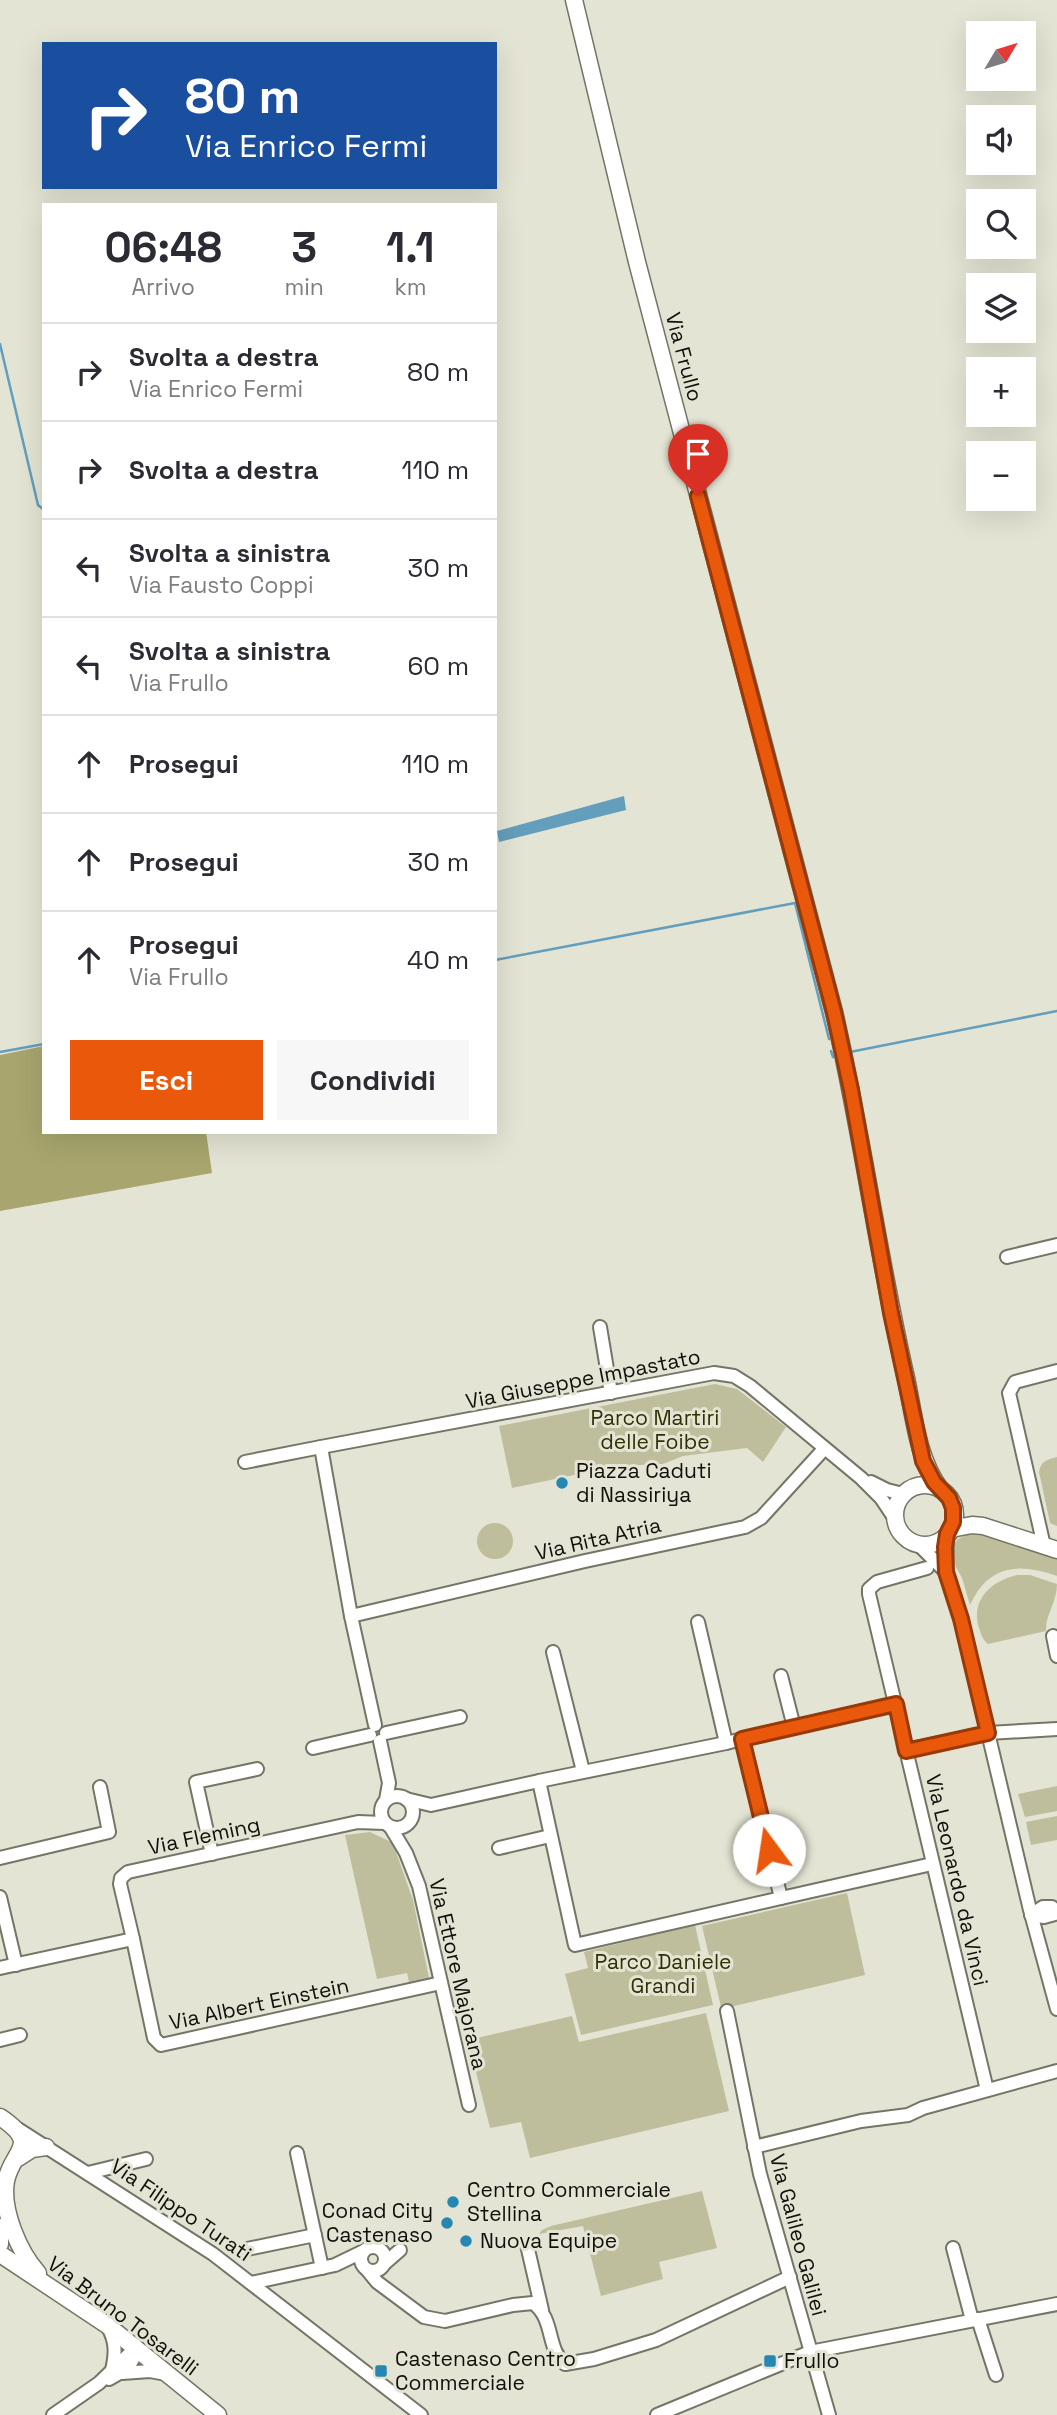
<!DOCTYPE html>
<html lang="it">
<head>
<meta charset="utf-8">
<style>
  :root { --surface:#fff; --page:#f7f7f7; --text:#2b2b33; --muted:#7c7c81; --line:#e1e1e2; --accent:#ea580c }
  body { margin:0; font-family:"Space Grotesk",sans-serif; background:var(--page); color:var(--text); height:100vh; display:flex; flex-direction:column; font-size:26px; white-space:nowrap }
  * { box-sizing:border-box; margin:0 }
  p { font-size:23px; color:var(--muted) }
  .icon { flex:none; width:38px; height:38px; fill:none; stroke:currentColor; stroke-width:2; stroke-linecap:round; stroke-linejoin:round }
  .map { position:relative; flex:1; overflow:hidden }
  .side { position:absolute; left:42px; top:203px; width:455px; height:931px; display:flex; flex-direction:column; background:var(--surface); border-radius:0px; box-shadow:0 7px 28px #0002 }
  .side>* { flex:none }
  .guide { position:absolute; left:42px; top:42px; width:455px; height:147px; border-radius:0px; box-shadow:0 7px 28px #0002; background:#1a4fa0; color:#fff; overflow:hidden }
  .needle { width:46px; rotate:52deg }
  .tools { position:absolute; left:966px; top:21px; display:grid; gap:14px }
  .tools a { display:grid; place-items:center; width:70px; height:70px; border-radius:0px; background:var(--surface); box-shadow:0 7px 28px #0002; font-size:35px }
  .pin { position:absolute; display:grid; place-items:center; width:60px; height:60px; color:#fff; margin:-72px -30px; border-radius:50% 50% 50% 0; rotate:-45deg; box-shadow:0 0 7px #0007 }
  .pin .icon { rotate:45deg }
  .me { position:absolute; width:77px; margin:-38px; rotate:346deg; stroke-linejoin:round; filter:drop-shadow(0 0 5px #0008) }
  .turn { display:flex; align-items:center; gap:24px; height:147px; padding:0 28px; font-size:32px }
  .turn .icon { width:91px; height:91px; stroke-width:2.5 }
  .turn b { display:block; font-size:49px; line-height:60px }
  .eta { display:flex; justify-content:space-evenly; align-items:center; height:119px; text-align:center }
  .eta b { font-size:42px; font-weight:700; line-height:49px }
  .primary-button { display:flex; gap:14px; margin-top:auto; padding:14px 28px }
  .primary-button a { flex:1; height:80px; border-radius:0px; background:var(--accent); color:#fff; font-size:28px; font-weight:700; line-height:80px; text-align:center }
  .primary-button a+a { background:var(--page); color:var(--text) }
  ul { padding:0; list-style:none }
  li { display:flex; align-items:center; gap:21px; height:98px; padding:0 28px; border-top:2px solid var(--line) }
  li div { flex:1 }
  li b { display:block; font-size:26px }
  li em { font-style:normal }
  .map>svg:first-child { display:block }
  .green { fill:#bfbe9c }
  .forest { fill:#a8a66e }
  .water { fill:#639ebc }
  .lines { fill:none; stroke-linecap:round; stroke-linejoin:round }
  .stream { stroke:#639ebc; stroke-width:2.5 }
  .minor-casing { stroke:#757567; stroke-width:16 }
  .tertiary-casing { stroke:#757567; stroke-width:19 }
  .minor { stroke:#fff; stroke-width:12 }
  .tertiary { stroke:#fff; stroke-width:16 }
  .route-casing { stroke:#983908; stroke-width:18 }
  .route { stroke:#ea580c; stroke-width:12 }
  .poi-dot { fill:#2687b2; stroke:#e4e4d4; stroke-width:2.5 }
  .labels { text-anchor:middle; stroke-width:6; stroke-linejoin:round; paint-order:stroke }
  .street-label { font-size:21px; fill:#10100b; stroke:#e4e4d4 }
  .park-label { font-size:21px; fill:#312f00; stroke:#e4e4d4 }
  .poi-label { font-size:21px; fill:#10100b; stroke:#e4e4d4; text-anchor:start }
</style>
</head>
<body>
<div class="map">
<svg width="1057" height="2415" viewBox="0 0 1057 2415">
  <rect width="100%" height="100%" fill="#e4e4d4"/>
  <!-- green -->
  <g class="green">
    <polygon points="715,1384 737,1389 786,1427 763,1462 747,1448 683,1456 663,1464 617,1466 512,1488 499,1426"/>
    <path d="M1057,1457V1526L1050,1523L1039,1472C1041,1461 1046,1460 1057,1457Z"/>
    <circle cx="495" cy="1541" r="18"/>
    <path d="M975,1533L994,1539V1536L1057,1557V1576C1018,1563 989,1564 970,1605L962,1578L951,1558C950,1541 960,1536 975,1533Z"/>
    <path d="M1017,1575H1030L1057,1584C1057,1603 1045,1615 1046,1631L988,1644C981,1638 981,1633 978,1625C972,1597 993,1581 1017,1575Z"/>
    <polygon points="1057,1786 1057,1811 1025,1817 1018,1794"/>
    <polygon points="1057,1816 1057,1840 1031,1845 1026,1822"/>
    <polygon points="370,1832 391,1842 395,1849 413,1900 429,1978 409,1982 407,1973 377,1979 345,1835"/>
    <polygon points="847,1893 865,1975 730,2007 721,2007 702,1926"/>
    <polygon points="695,1925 713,2005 581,2035 565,1974 588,1968 584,1952"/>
    <polygon points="706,2013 729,2111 530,2158 521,2122 490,2128 468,2040 572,2016 579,2042"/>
    <polygon points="702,2191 717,2248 659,2262 663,2279 601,2296 583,2226 539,2234 542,2230 551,2226"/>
  </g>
  <!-- forest -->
  <polygon class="forest" points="44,1046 44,1132 206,1132 212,1173 0,1211 0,1055"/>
  <!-- water -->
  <polygon class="water" points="624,796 626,810 499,842 497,831"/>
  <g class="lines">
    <!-- stream -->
    <g class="stream">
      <polyline points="0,344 38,505 44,510"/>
      <polyline points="495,960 795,903 829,1039"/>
      <polyline points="831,1051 833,1057 836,1056"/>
      <polyline points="0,1052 44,1044"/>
      <polyline points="850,1052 1057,1011"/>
    </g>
    <!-- minor casing -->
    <g class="minor-casing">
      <g id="minor">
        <polyline points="1007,1257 1057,1245"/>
        <polyline points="600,1327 611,1393"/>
        <polyline points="321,1447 714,1373 734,1376 750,1386 861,1478 881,1498 895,1519"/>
        <polyline points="245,1462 321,1447 351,1616 375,1725"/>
        <polyline points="871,1482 887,1490 903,1494"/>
        <polyline points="947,1534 946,1572 961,1619 1030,1910 1057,2009"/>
        <polyline points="917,1543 946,1572"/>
        <polyline points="1044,1546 1009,1393 1015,1382 1057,1371"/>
        <polyline points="927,1568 877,1582 869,1589 869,1594 987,2090"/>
        <polyline points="351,1616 585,1561 745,1527 761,1518 824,1449"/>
        <polyline points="698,1622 726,1743"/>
        <polyline points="1053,1636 1057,1656"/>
        <polyline points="553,1652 583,1771"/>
        <polyline points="781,1676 794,1727"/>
        <polyline points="386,1733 460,1717"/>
        <path d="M742,1739L781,1898L575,1945L539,1781L726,1743C782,1729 839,1717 896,1704"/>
        <polyline points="380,1741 389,1783 386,1800"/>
        <polyline points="313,1748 370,1735"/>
        <polyline points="906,1750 988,1733 1057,1729"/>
        <circle cx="397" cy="1812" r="16"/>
        <polyline points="406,1799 431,1805 539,1781"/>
        <polyline points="391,1828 406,1853 419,1886 469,2105"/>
        <polyline points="499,1848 550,1836"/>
        <polyline points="212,1854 196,1782 257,1769"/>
        <polyline points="0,1858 109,1832 100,1787"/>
        <polyline points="0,1897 16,1965"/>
        <polyline points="781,1898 932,1864"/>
        <polyline points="1052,1907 1043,1907 1031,1915 1044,1917 1055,1914"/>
        <polyline points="133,1939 120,1884 121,1878 128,1872 358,1822 384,1823"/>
        <polyline points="0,1968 133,1939 154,2038 161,2045 441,1983"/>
        <polyline points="727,2011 760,2174 829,2415"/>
        <polyline points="0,2040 20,2035"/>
        <polyline points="18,2129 213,2254 421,2415"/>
        <polyline points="754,2147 861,2121 908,2115 923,2108 1057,2071"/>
        <polyline points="297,2153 322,2268"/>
        <polyline points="88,2173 146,2159"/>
        <polyline points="527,2245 542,2310"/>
        <circle cx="373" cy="2259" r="12"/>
        <polyline points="953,2248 972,2320"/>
        <polyline points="247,2249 315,2235"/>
        <polyline points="384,2264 400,2250"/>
        <path d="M368,2271L377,2282L424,2317L445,2321L513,2305L533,2303C555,2319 546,2349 565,2364L594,2359L656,2340L790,2277"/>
        <polyline points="251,2283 335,2265 364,2251"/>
        <polyline points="978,2319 996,2375"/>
        <path d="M108,2327C116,2342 116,2353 112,2370"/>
        <polyline points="122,2373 150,2371 166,2374"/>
        <polyline points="109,2379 128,2368 138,2350"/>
        <polyline points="53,2415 99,2383 128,2355 138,2350"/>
        <polyline points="657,2415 810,2352 1057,2304"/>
      </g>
    </g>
    <!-- tertiary casing -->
    <g class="tertiary-casing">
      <g id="tertiary">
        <path d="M574,0L637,262L834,1012C862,1133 878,1257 906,1378C914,1415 917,1458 940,1489"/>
        <circle cx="925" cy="1515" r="30"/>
        <polyline points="951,1529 972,1525 983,1526 1057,1550"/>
        <path d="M0,2117C42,2145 12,2150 6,2181C1,2210 19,2252 38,2273"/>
        <polyline points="18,2158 32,2149 46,2147"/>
        <polyline points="0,2227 0,2244"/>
        <polyline points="0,2254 107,2325 218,2415"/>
      </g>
    </g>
    <!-- minor -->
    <use href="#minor" class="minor"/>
    <!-- tertiary -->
    <use href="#tertiary" class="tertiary"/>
  </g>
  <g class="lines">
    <!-- route casing -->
    <g class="route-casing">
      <polyline id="route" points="698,496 834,1012 851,1090 891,1313 923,1461 934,1482 949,1498 953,1508 953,1522 947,1534 945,1547 946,1572 961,1619 988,1733 906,1751 896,1704 742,1739 769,1850"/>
    </g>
    <!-- route -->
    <use href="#route" class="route"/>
  </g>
  <!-- markers -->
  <g class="poi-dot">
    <circle cx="562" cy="1483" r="7"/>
    <circle cx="453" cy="2202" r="7"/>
    <circle cx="447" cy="2223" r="7"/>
    <circle cx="466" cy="2241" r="7"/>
    <rect x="763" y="2354" width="14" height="14" rx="3.5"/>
    <rect x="374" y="2364" width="14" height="14" rx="3.5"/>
  </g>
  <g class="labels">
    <!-- street labels -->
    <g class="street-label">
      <text transform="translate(684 357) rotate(75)" y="7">Via Frullo</text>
      <text transform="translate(583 1379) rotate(-11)" y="7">Via Giuseppe Impastato</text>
      <text transform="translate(598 1539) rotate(-13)" y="7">Via Rita Atria</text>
      <text transform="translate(204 1836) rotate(-12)" y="7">Via Fleming</text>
      <text transform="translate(957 1880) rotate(77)" y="7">Via Leonardo da Vinci</text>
      <text transform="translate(458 1974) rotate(77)" y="7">Via Ettore Majorana</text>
      <text transform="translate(259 2004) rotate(-12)" y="7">Via Albert Einstein</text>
      <text transform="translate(181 2210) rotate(34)" y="7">Via Filippo Turati</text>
      <text transform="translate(798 2235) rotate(75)" y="7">Via Galileo Galilei</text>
      <text transform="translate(123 2316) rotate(37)" y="7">Via Bruno Tosarelli</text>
    </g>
    <!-- park labels -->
    <g class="park-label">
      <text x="655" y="1425">Parco Martiri<tspan x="655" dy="24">delle Foibe</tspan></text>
      <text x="663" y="1969">Parco Daniele<tspan x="663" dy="24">Grandi</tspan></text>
    </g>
    <!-- poi labels -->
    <g class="poi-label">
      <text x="576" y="1478">Piazza Caduti<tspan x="576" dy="24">di Nassiriya</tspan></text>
      <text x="467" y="2197">Centro Commerciale<tspan x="467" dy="24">Stellina</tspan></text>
      <text x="433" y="2218" text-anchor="end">Conad City<tspan x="433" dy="24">Castenaso</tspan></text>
      <text x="480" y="2248">Nuova Equipe</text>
      <text x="395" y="2366">Castenaso Centro<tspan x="395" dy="24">Commerciale</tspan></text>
      <text x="784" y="2368">Frullo</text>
    </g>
  </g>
</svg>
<div class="tools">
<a><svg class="needle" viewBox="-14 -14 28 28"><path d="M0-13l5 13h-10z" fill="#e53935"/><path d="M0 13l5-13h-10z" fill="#7c7c81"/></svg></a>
<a><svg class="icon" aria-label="sound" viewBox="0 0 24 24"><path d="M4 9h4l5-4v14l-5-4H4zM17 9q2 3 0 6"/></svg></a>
<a><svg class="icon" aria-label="search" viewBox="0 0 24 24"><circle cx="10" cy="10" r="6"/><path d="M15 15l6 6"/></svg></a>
<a><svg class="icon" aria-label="layers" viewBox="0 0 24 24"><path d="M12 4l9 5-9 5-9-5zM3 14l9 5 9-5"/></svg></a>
<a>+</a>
<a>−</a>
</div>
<div class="pin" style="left:698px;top:496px;background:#d93025"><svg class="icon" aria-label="arrive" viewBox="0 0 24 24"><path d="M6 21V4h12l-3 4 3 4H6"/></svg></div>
<svg class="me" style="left:769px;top:1850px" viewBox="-20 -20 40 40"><circle r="19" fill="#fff"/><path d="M0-13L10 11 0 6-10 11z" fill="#ea580c"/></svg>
<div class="guide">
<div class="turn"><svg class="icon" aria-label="right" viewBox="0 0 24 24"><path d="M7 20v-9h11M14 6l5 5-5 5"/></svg><div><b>80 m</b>Via Enrico Fermi</div></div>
</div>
<section class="side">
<div class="eta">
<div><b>06:48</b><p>Arrivo</p></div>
<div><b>3</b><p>min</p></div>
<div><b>1.1</b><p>km</p></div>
</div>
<ul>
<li><svg class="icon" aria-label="right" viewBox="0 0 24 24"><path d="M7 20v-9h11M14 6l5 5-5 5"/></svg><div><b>Svolta a destra</b><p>Via Enrico Fermi</p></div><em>80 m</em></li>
<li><svg class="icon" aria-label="right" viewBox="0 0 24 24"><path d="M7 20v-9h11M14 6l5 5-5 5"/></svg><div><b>Svolta a destra</b></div><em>110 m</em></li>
<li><svg class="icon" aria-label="left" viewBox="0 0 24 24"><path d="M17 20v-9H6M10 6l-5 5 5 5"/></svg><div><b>Svolta a sinistra</b><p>Via Fausto Coppi</p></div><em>30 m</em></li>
<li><svg class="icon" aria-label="left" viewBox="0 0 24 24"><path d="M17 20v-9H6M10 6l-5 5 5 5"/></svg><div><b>Svolta a sinistra</b><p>Via Frullo</p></div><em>60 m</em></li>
<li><svg class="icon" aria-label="ahead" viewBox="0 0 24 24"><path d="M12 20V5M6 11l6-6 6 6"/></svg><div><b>Prosegui</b></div><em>110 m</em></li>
<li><svg class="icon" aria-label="ahead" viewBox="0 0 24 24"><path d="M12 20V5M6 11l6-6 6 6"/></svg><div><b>Prosegui</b></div><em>30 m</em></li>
<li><svg class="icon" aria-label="ahead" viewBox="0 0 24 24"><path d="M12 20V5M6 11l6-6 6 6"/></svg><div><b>Prosegui</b><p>Via Frullo</p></div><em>40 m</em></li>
</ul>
<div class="primary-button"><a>Esci</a><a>Condividi</a></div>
</section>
</div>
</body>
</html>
